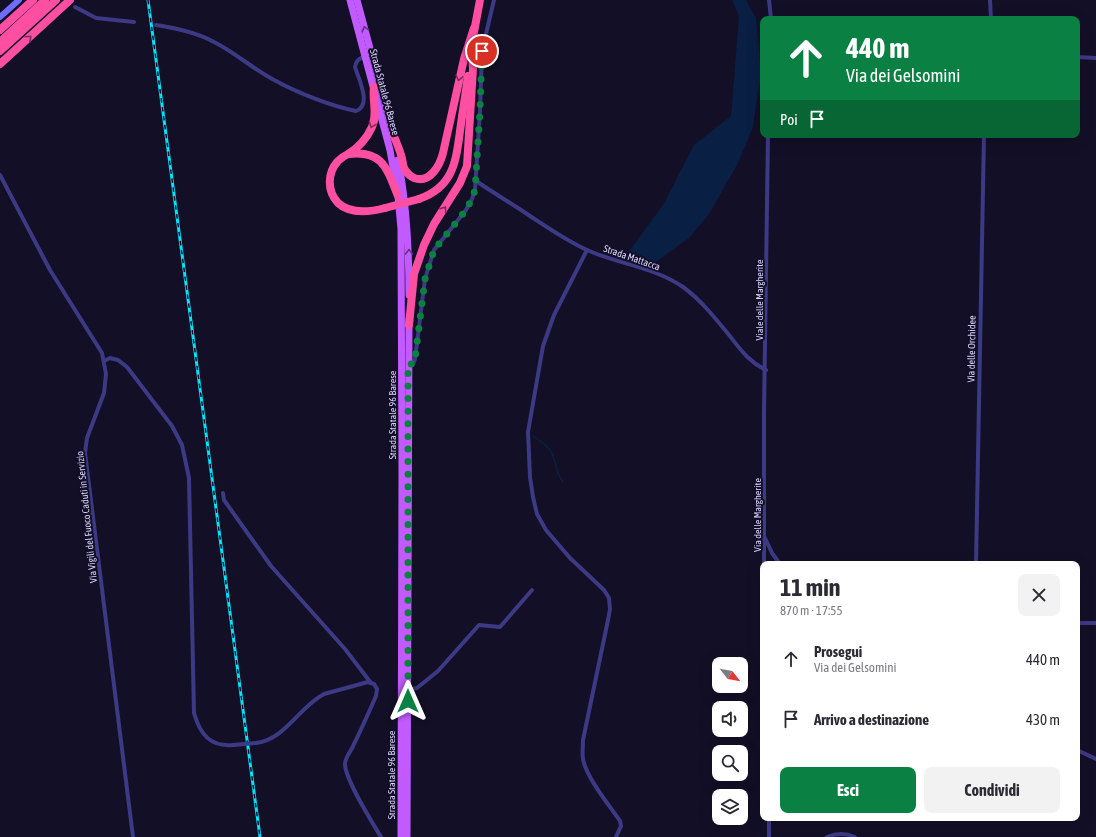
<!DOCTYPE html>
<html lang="it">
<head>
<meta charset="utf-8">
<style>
  :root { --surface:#fff; --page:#f2f2f3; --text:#2b2b33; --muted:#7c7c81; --accent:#0b8043 }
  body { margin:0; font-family:"Asap Condensed",sans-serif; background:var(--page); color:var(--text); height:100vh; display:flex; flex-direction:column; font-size:15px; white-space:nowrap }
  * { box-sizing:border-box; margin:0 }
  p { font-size:13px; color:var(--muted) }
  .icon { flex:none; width:22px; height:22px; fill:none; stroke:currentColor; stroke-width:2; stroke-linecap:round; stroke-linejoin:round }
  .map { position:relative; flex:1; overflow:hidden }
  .details { position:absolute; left:760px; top:561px; width:320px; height:260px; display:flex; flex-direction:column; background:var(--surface); border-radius:8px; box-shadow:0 4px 16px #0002 }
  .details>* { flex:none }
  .top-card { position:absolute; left:760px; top:16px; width:320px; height:122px; border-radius:8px; box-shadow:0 4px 16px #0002; background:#0b8043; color:#fff; overflow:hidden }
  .needle { width:26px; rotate:121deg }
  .fabs { position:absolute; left:712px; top:657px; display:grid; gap:8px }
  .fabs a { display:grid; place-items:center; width:36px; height:36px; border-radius:8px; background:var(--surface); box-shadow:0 4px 16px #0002; font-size:20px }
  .pin { position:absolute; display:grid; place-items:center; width:34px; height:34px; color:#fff; margin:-17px; border:2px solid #fff; border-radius:50%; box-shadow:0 1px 4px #0007 }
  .me { position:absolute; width:44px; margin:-22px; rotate:0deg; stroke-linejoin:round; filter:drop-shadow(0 0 3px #0008) }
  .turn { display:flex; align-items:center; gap:14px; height:84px; padding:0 20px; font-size:18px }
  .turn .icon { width:52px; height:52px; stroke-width:2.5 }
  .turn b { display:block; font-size:28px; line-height:34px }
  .then { display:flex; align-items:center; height:38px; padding:0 20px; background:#0003; gap:8px; font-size:15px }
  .round { display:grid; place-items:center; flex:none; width:42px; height:42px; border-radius:8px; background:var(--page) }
  .headline { display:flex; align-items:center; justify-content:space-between; height:68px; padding:0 20px }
  h1 { font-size:24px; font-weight:700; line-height:30px }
  .primary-button { display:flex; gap:8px; margin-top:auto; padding:8px 20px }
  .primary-button a { flex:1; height:46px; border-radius:8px; background:var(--accent); color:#fff; font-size:16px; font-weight:700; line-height:46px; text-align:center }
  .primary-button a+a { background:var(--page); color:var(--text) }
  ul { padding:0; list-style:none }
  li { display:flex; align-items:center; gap:12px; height:60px; padding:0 20px }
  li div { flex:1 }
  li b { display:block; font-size:15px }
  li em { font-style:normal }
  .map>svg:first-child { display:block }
  .water { fill:#0a1f44 }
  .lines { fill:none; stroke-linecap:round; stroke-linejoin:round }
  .stream { stroke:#0a1f44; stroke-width:1.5 }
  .street { stroke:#3d3a85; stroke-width:4 }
  .secondary { stroke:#6f6bff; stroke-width:6 }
  .primary { stroke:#c25bff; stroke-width:7 }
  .highway { stroke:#ff4fa3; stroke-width:8 }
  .rail-casing { stroke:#00e5ff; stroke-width:3 }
  .rail { stroke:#130f26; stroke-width:1.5; stroke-dasharray:4.5; stroke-linecap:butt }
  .street-bridge { stroke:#3d3a85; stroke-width:4 }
  .highway-bridge { stroke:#ff4fa3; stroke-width:8 }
  .oneway { stroke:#623188 }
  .oneway2 { stroke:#7d2c5e }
  .route { stroke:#0b8043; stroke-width:7; stroke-dasharray:0 12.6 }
  .labels { text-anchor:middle; stroke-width:4; stroke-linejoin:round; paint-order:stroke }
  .street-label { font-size:10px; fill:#d9d4ff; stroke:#130f26 }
</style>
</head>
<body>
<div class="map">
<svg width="1096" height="837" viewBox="0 0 1096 837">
  <rect width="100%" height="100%" fill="#130f26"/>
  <!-- water -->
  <polygon class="water" points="732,0 746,0 756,18 761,72 753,127 738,163 709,214 689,238 650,266 625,257 663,205 694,145 731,116 739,16"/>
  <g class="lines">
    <!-- stream -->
    <path class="stream" d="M533,436C539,440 547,445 550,450C557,461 554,471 563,482"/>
    <!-- street -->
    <g class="street">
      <polyline points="769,0 771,19"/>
      <polyline points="990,0 991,19"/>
      <polyline points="75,7 96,18 134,22"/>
      <path d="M156,25C176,28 196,32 214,42C236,53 254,70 276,81C298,93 331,106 356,111C372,105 359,80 355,67C356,60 359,59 365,56"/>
      <polyline points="1077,57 1096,58"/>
      <polyline points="0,175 50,270 102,353 106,374 104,393 87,438 85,453 133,837"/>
      <path d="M476,181C494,193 512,204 530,216C548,228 567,241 587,250C618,264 654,267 683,287C701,300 715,318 729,335C741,350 748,361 766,370"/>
      <path d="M587,250L554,315L543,346L528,432L530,477L533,497L537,514L546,530L570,558L604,590L609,598L610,609L608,620L583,740C583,746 582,753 583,759C586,777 609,805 620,821L621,826L616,837"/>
      <path d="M104,361L110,358L118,360L127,367L172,426L182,445L189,478L194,713C200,734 210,747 233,745"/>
      <polyline points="409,364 413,364 415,359 425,279 434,250 466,210 472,199 475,190 480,111 482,51 494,0"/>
      <polyline points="223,493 224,500 271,566 345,649 371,683"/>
      <polyline points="765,538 772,553 780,564"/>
      <polyline points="764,564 764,412 768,135"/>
      <polyline points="976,564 984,135"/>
      <polyline points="1077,623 1096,623"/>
      <polyline points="408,690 417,688 438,671 479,625 500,627 532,590"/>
      <path d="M256,743C286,739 299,707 324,694L368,682L374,684L377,689L376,696C369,712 362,728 354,744C352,750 346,756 345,763C344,778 372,822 381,837"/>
      <polyline points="1077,750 1096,759"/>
      <polyline points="769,818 769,837"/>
      <path d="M827,837C836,833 846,833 855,837"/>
    </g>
    <!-- secondary -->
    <polyline class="secondary" points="0,17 19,0"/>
    <!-- primary -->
    <g class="primary">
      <polyline points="350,0 390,150 398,196 401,229 402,472 401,837"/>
      <polyline points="357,0 394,138"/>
      <path d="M398,160C407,205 409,249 409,295"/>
      <polyline points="407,837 409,319"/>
    </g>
    <!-- highway -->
    <g class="highway">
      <polyline points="0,30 33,0"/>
      <polyline points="474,32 480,0"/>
      <polyline points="0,42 45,0"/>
      <polyline points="0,51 56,0"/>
      <polyline points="0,64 70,0"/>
      <path d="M374,87C372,101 378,114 372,127C367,138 358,148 348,154C344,156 341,158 338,161C327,173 327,191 338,203C351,215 370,212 385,208"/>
      <path d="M393,134C396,141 399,148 401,155C403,160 402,165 405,170C407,173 410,176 414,178C430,184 440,165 443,153L464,59L474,28"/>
      <path d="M349,154C383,150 387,169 398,196"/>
      <path d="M419,199C456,186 456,158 461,124C463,108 466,92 468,76"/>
      <polyline points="409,325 414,274 424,245 434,224 460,183 467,166 473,68 471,46"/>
    </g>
    <!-- rail casing -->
    <g class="rail-casing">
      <polyline id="rail" points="148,0 260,837"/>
    </g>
    <!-- rail -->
    <use href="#rail" class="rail"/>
    <!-- street-bridge -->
    <polyline class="street-bridge" points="233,745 256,743"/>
    <!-- highway-bridge -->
    <polyline class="highway-bridge" points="385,208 419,199"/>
  </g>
  <!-- one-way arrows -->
  <defs><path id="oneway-chevron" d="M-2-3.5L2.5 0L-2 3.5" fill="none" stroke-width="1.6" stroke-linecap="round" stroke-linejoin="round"/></defs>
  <g class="oneway">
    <use href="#oneway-chevron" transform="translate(365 29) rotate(-105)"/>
    <use href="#oneway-chevron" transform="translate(409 252) rotate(-90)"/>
  </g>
  <g class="oneway2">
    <use href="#oneway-chevron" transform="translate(29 38) rotate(-43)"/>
    <use href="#oneway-chevron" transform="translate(459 78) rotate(103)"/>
    <use href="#oneway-chevron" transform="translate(372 125) rotate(111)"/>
    <use href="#oneway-chevron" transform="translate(444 209) rotate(-57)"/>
  </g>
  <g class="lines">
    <!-- route -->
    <polyline class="route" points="408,701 408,364 413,364 415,359 425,279 434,250 466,210 472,199 475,190 480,111 482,51"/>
  </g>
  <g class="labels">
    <!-- street labels -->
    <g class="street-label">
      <text transform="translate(385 92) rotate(75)" y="4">Strada Statale 96 Barese</text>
      <text transform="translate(632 257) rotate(19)" y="4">Strada Mattacca</text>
      <text transform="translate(759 300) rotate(-90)" y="4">Viale delle Margherite</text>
      <text transform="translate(971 349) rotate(-89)" y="4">Via delle Orchidee</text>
      <text transform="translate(392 415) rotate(-90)" y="4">Strada Statale 96 Barese</text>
      <text transform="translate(757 515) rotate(-90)" y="4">Via delle Margherite</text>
      <text transform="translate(86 517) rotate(-96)" y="4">Via Vigili del Fuoco Caduti in Servizio</text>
      <text transform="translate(391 775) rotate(-90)" y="4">Strada Statale 96 Barese</text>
    </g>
  </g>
</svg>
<div class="fabs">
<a><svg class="needle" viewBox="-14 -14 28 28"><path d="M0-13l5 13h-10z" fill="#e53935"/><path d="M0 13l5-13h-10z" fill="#7c7c81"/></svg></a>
<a><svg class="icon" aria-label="sound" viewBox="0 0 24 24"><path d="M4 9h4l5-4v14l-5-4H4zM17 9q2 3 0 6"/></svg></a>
<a><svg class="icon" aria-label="search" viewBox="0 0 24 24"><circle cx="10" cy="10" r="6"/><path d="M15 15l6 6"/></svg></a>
<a><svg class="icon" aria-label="layers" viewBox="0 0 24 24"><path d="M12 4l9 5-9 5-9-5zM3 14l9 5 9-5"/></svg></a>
</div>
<div class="pin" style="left:482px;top:51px;background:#d93025"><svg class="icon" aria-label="arrive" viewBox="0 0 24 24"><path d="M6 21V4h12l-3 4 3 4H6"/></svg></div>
<svg class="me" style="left:408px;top:701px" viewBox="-20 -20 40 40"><path d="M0-17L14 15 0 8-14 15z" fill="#0b8043" stroke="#fff" stroke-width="4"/></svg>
<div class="top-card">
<div class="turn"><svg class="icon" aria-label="ahead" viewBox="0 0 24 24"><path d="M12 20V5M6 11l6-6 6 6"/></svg><div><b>440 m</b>Via dei Gelsomini</div></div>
<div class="then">Poi<svg class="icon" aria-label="arrive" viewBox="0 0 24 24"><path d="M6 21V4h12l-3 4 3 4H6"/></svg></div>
</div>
<section class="details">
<div class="headline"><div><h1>11 min</h1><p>870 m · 17:55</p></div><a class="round"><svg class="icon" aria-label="close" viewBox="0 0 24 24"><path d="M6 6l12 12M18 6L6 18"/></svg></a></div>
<ul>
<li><svg class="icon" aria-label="ahead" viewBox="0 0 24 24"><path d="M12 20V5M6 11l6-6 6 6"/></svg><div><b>Prosegui</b><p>Via dei Gelsomini</p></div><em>440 m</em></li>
<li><svg class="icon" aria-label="arrive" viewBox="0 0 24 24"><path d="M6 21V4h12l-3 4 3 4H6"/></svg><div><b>Arrivo a destinazione</b></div><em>430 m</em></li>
</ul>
<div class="primary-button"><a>Esci</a><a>Condividi</a></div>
</section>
</div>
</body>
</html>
